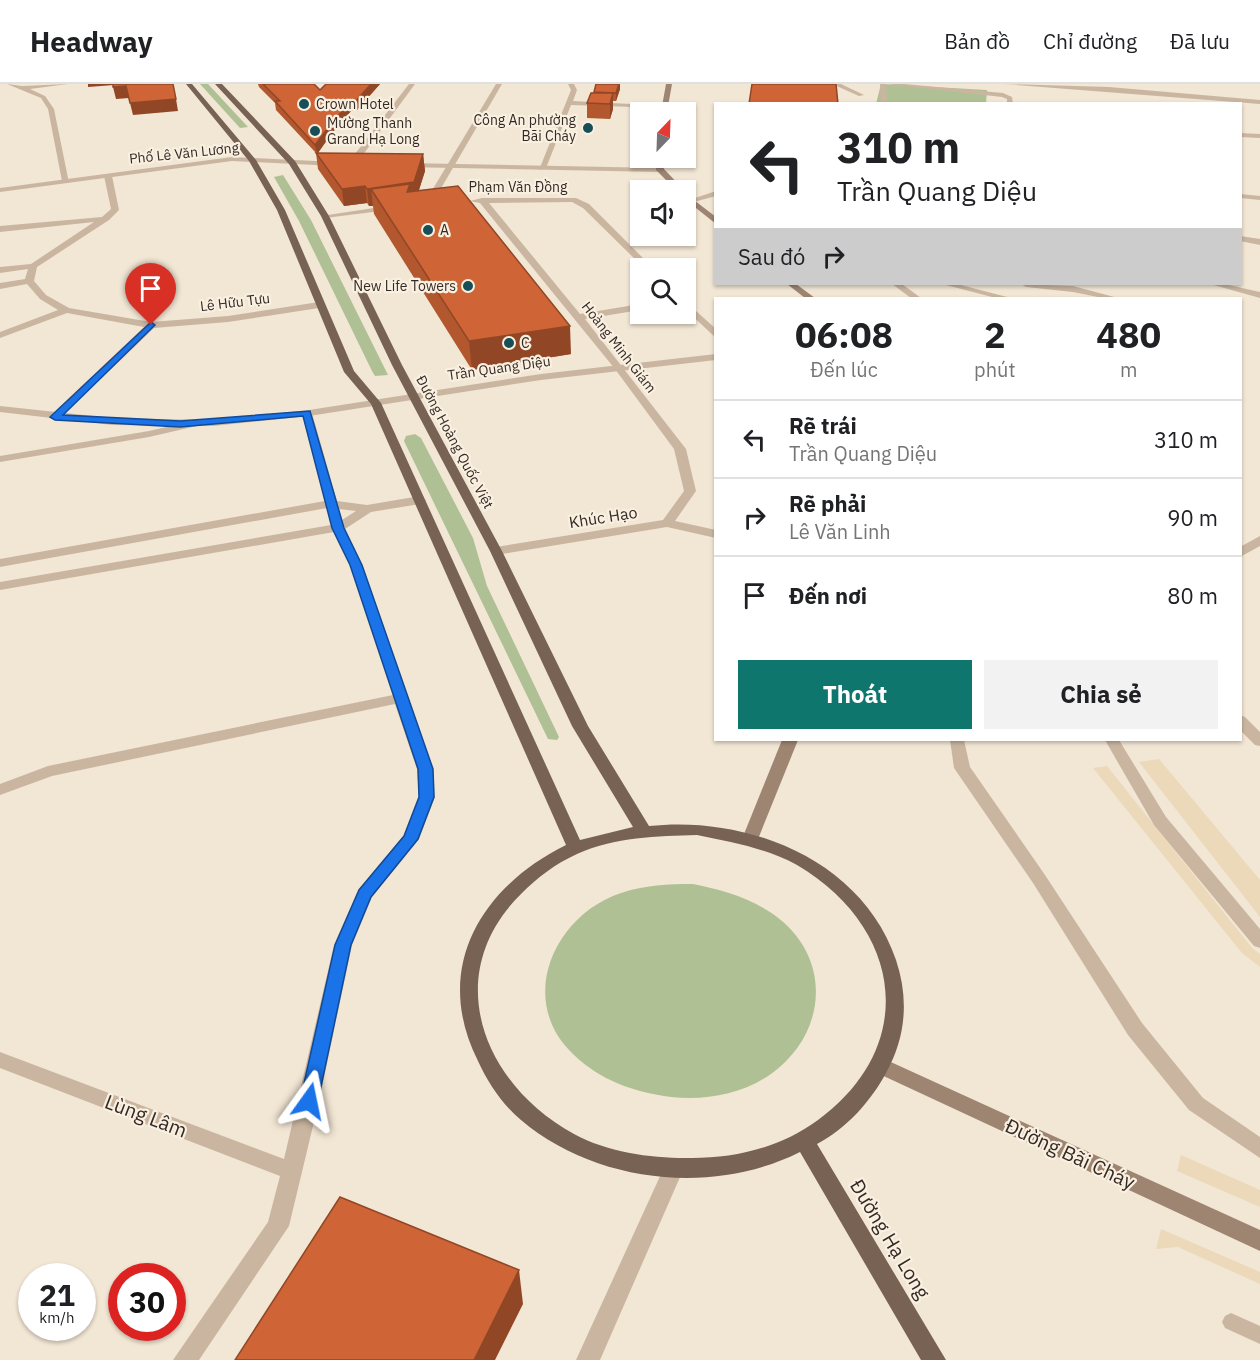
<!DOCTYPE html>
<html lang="vi">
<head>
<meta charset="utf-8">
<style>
  :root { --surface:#fff; --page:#f2f2f2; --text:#202124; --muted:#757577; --line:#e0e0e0; --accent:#0f766e }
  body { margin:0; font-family:"IBM Plex Sans",sans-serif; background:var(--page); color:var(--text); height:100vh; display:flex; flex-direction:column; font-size:22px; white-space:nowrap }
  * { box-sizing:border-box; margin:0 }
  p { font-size:20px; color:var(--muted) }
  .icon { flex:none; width:33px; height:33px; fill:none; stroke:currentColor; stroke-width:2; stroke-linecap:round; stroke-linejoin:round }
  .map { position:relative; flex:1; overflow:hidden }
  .drawer { position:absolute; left:714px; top:213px; width:528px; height:444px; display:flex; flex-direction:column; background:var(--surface); border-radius:0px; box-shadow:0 2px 4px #0004 }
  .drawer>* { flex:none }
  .top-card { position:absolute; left:714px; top:18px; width:528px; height:183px; border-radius:0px; box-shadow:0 2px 4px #0004; background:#fff; color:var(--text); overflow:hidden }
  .needle { width:39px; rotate:23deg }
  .tools { position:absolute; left:630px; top:18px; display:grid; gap:12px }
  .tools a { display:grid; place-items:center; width:66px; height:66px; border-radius:0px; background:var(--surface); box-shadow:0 2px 4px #0004; font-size:30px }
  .speed { position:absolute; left:18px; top:1179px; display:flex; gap:12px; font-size:30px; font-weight:700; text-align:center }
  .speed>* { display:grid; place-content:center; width:78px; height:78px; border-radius:50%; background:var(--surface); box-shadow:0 2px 4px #0004; line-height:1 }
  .speed small { font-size:15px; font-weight:400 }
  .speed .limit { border:9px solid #d22; background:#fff; color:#111 }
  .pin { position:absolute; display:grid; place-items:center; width:51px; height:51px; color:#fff; margin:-62px -26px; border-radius:50% 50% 50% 0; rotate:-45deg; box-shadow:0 0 6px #0007 }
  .pin .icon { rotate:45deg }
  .me { position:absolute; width:66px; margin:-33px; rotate:12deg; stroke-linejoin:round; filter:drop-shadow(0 0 4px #0008) }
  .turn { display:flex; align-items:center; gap:21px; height:126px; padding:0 24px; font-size:27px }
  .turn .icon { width:78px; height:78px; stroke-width:2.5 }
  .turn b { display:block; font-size:42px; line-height:51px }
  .then { display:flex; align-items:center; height:57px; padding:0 24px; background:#0003; gap:12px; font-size:22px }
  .eta { display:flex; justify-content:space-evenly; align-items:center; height:102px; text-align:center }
  .eta b { font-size:36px; font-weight:700; line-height:42px }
  .cta { display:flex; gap:12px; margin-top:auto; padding:12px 24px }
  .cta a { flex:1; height:69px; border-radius:0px; background:var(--accent); color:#fff; font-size:24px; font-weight:700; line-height:69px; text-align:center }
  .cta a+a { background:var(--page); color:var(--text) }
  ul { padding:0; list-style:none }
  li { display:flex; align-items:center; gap:18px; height:78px; padding:0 24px; border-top:2px solid var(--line) }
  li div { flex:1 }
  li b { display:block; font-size:22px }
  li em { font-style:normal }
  header { display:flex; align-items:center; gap:36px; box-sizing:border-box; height:84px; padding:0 30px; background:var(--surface); border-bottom:2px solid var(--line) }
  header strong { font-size:28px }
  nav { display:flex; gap:33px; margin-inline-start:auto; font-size:21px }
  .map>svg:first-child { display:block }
  .green { fill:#afc194 }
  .plaza { fill:#ecd9ba }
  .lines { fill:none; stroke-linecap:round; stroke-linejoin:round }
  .service { fill:#cab6a0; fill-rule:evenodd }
  .minor { fill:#cab6a0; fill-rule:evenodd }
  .tertiary { fill:#cab6a0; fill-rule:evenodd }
  .secondary { fill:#9e8572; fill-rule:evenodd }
  .primary { fill:#776254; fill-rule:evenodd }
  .wall { fill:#b2572e }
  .shaded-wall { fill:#914726 }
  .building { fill:#cf6536; stroke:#914726; stroke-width:1.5 }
  .route { fill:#1a73e8; stroke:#114b97; stroke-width:1.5 }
  .poi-dot { fill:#174f57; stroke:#faf0e1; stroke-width:2 }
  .labels { text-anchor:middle; stroke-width:4.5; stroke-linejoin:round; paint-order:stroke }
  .far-poi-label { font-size:14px; fill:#342a24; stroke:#faf0e1; text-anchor:start }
  .far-street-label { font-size:14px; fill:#342a24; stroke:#faf0e1 }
  .street-label { font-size:16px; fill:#342a24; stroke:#faf0e1 }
  .near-street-label { font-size:20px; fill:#342a24; stroke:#faf0e1 }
</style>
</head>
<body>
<header>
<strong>Headway</strong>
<nav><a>Bản đồ</a><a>Chỉ đường</a><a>Đã lưu</a></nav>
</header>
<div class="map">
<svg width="1260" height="1276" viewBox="0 0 1260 1276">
  <rect width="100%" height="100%" fill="#f2e6d4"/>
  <!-- green -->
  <g class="green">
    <polygon points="200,0 208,0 248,43 240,44"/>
    <polygon points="881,0 987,6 986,19 876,20"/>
    <polygon points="283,91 311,136 388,291 375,292 372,287 299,137 274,93"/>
    <polygon points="415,350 421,354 473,454 487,502 559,653 557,656 548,655 404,357 406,352"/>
    <path d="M693,800C722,806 748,813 773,830C833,872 828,949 771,990C743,1010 705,1017 671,1013C634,1008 601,997 573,970C516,916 554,831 621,809C645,801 668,800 693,800Z"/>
  </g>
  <!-- plaza -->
  <g class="plaza">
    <polygon points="1159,675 1260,796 1260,833 1139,678"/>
    <polygon points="1107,682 1252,864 1260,870 1260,883 1242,869 1093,684"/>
    <polygon points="1181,1071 1260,1106 1260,1123 1177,1087"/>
    <polygon points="1161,1145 1260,1188 1260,1200 1178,1163 1156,1165"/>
  </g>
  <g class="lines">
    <!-- service -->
    <g class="service">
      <polygon points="880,0 904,0 1003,9 1012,13 1013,20 1007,20 1007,15 1002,13 886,0 887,20 881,20"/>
      <polygon points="1004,0 1109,3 1260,16 1260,20"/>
      <polygon points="1231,1229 1260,1242 1260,1260 1225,1244 1222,1238 1225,1232"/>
    </g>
    <!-- minor -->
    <g class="minor">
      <polygon points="7,0 22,2 68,0 30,5 45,12 54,25 69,99 62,97 48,25 41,14"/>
      <polygon points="409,0 415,0 354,83 348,83 348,79"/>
      <polygon points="496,0 502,0 433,118 426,120 425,118"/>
      <polygon points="568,0 574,0 577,6 573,17 669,22 666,24 571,21 546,84 539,86 571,6"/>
      <polygon points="832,0 841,0 864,11 859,12"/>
      <polygon points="1240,49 1260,50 1260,54 1240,53"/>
      <polygon points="108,90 112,92 119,126 109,136 37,183 34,197 46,211 69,224 151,238 228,232 319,218 324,221 319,224 228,238 154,244 59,335 51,335 51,331 144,243 67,229 0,254 0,248 58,226 40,215 27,200 0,205 0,199 25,195 28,185 0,189 0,183 31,180 94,138 0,148 0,142 102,133 111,125 104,92"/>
      <polygon points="716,107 716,112 690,119 686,117"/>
      <polygon points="1240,110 1260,112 1260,116 1240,114"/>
      <polygon points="482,114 576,114 589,120 653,184 644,184 583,124 572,118 489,119 580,230 640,220 640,226 585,235 686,365 696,407 675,437 716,446 716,454 667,443 496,471 490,467 496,463 663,436 684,407 674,365 615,285 480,119 470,117"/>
      <polygon points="394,121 398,123 397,125 325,134 321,132"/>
      <polygon points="1240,152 1260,155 1260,161 1240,157"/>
      <polygon points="892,200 902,200 921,214 911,214"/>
      <polygon points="942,200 957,200 1011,214 996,214"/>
      <polygon points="1021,200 1073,202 1118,214 1103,214 1073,208 1026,203"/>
      <polygon points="1210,200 1224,200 1260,208 1260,214"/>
      <polygon points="686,218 716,245 716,254 686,226"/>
      <path d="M307,326L312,329L337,417L367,421L420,412L426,416L420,420L371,428L345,445L362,481L433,685L435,713L419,755L372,813L352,861L319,1017L289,1142L199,1276H173L268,1138L280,1092L0,984V968L284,1075L334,861L359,805L404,753L419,713L417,685L395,620L52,692L0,711V700L48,682L393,611L350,481L334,448L0,506V498L331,441L327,424L0,483V475L325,417L302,329ZM339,425L356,427L342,436Z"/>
      <polygon points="197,336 203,339 201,341 149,353 0,378 0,372 149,347"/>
      <polygon points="1260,452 1260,462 1240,473 1240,463"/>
      <polygon points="1240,631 1245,633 1260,648 1260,662 1255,661 1240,646"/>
      <polygon points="950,656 964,656 970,683 1045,791 1142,939 1203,1014 1260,1053 1260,1074 1189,1026 1128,951 1033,799 954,684"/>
      <polygon points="1105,656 1119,656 1166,733 1260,845 1260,864 1254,862 1154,741"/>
    </g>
    <!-- tertiary -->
    <g class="tertiary">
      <polygon points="232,73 336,78 340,80 336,82 232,77 0,108 0,104"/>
      <polygon points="405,79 660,84 664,86 660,88 402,83"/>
      <polygon points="716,270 716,276 541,296 309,332 213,342 112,341 0,328 0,322 112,334 213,336 309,326 541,290"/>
      <polygon points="674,1075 681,1077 684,1084 600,1276 576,1276 667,1077"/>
    </g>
    <!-- secondary -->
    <g class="secondary">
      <polygon points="666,0 672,0 667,28 661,28"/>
      <polygon points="656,74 662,74 664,85 684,106 676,106 656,86"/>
      <polygon points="686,110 716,133 716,140 686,116"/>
      <polygon points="787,200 796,200 815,214 805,214"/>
      <polygon points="782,656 798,656 758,755 756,759 744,759 742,755"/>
      <polygon points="882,974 1260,1146 1260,1167 875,988 872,982 875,976"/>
    </g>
    <!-- primary -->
    <path class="primary" d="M186,0H192L256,76L285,126L354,287L381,319L580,756L633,743L572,642L490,467L392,281L321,132L289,80L215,0H222L295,77L329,132L402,281L502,467L588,642L649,742C748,731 862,776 896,876C909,915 906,953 886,989C871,1017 846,1045 817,1060L946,1276H921L800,1068C713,1112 595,1099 521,1036C502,1020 488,999 478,977C432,886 479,804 566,761L371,320L344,288L277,126L249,77ZM697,751C731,758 766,764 797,781C902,843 920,961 818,1036C780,1064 733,1075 686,1074C649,1074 607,1068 574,1050C482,1000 440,890 521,810C538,793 555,780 577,770C615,753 657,752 697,751Z"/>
  </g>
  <!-- wall -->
  <g class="wall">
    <polygon points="258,0 314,0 320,6 326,0 380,0 356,27 351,27 332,49 318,69 423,70 425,87 419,106 571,270 472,286 374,130 373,122 369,122 367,119 344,122 318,85 316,69 276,26 275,19 259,3"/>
    <polygon points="596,0 620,0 620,5 616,17 613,17 613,25 610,35 587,34 587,19 594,9"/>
  </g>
  <!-- shaded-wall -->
  <g class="shaded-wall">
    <polygon points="88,0 114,0 114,1 88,3"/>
    <polygon points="371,0 380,0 356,27 355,18"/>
    <polygon points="619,0 620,0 620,5 616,17 616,9"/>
    <polygon points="126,2 129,14 116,15 113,3"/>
    <polygon points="613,9 613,25 610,35 610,20"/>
    <polygon points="176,15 178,27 133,31 130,19"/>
    <polygon points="350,18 351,27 332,49 317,70 315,61 331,40"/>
    <polygon points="423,70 425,87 416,115 371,105 373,122 369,122 367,105"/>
    <polygon points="365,102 367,119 344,122 342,105"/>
    <polygon points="570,242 571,270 472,286 469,257"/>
    <polygon points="519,1186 523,1220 495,1276 474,1276"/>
  </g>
  <!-- building -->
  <g class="building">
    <polygon points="113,0 173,0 176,15 130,19 126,2 113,3"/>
    <polygon points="263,0 314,0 320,6 326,0 371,0 355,18 350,18 331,40 315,61 275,17 280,17"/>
    <polygon points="596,0 619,0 616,9 594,8"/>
    <polygon points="752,0 836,0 838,20 749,20"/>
    <polygon points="591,9 613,9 610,20 587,19"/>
    <polygon points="316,69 423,70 414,98 367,105 365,102 342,105"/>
    <polygon points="410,100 407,108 458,102 570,242 469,257 371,105"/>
    <polygon points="340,1113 519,1186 474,1276 235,1276"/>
  </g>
  <!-- route -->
  <polygon class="route" points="151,238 155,241 154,242 63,331 180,337 310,327 344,444 362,481 433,685 434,713 418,755 371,813 351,861 318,1017 316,1023 309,1025 303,1023 300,1017 335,861 359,806 404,752 419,713 418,685 350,481 332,444 303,332 180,343 55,336 50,333"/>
  <!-- markers -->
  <g class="poi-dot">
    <circle cx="304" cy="20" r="6"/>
    <circle cx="588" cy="44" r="6"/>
    <circle cx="315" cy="47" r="6"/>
    <circle cx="428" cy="146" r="6"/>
    <circle cx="468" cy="202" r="6"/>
    <circle cx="509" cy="259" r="6"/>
  </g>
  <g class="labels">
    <!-- far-poi labels -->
    <g class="far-poi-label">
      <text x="316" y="25">Crown Hotel</text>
      <text x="576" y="41" text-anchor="end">Công An phường<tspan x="576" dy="16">Bãi Cháy</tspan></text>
      <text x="327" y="44">Mường Thanh<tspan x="327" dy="16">Grand Hạ Long</tspan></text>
      <text x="440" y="151">A</text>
      <text x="456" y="207" text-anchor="end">New Life Towers</text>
      <text x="521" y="264">C</text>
    </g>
    <!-- far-street labels -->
    <g class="far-street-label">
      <text transform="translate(184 69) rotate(-6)" y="5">Phố Lê Văn Lương</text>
      <text x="518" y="108">Phạm Văn Đồng</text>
      <text transform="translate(235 218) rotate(-7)" y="5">Lê Hữu Tựu</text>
      <text transform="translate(619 263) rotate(52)" y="5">Hoàng Minh Giám</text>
      <text transform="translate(499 284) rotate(-8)" y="5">Trần Quang Diệu</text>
      <text transform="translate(455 358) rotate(62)" y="5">Đường Hoàng Quốc Việt</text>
    </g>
    <!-- street labels -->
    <g class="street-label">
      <text transform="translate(603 433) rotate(-9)" y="6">Khúc Hạo</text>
    </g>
    <!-- near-street labels -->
    <g class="near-street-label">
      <text transform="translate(146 1032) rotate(21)" y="7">Lùng Lâm</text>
      <text transform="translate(1070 1070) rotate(25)" y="7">Đường Bãi Cháy</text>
      <text transform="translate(890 1155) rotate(59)" y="7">Đường Hạ Long</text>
    </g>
  </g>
</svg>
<div class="tools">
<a><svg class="needle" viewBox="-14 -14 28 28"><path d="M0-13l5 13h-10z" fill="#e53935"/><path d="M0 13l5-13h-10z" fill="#757577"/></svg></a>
<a><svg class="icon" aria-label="sound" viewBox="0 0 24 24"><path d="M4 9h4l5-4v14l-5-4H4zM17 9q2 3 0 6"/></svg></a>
<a><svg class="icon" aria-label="search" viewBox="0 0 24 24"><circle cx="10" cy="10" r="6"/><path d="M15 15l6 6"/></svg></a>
</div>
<div class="speed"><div>21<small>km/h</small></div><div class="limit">30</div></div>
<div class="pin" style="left:151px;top:241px;background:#d93025"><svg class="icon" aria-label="arrive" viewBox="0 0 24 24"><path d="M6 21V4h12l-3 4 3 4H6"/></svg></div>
<svg class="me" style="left:309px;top:1017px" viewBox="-20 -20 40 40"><path d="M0-17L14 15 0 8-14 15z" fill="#1a73e8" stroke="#fff" stroke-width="4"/></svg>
<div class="top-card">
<div class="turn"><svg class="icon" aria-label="left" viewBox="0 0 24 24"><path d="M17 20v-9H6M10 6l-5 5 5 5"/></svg><div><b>310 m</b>Trần Quang Diệu</div></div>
<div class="then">Sau đó<svg class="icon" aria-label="right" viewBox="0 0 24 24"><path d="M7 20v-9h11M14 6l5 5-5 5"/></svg></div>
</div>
<section class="drawer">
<div class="eta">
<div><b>06:08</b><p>Đến lúc</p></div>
<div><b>2</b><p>phút</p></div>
<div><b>480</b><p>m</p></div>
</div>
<ul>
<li><svg class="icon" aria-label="left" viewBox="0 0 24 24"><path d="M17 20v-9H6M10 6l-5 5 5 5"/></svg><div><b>Rẽ trái</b><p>Trần Quang Diệu</p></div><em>310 m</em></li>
<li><svg class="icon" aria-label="right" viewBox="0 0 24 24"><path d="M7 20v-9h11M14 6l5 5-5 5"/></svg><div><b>Rẽ phải</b><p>Lê Văn Linh</p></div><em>90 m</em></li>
<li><svg class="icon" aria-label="arrive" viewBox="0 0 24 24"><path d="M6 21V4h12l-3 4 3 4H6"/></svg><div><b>Đến nơi</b></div><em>80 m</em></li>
</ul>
<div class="cta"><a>Thoát</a><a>Chia sẻ</a></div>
</section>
</div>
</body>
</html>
